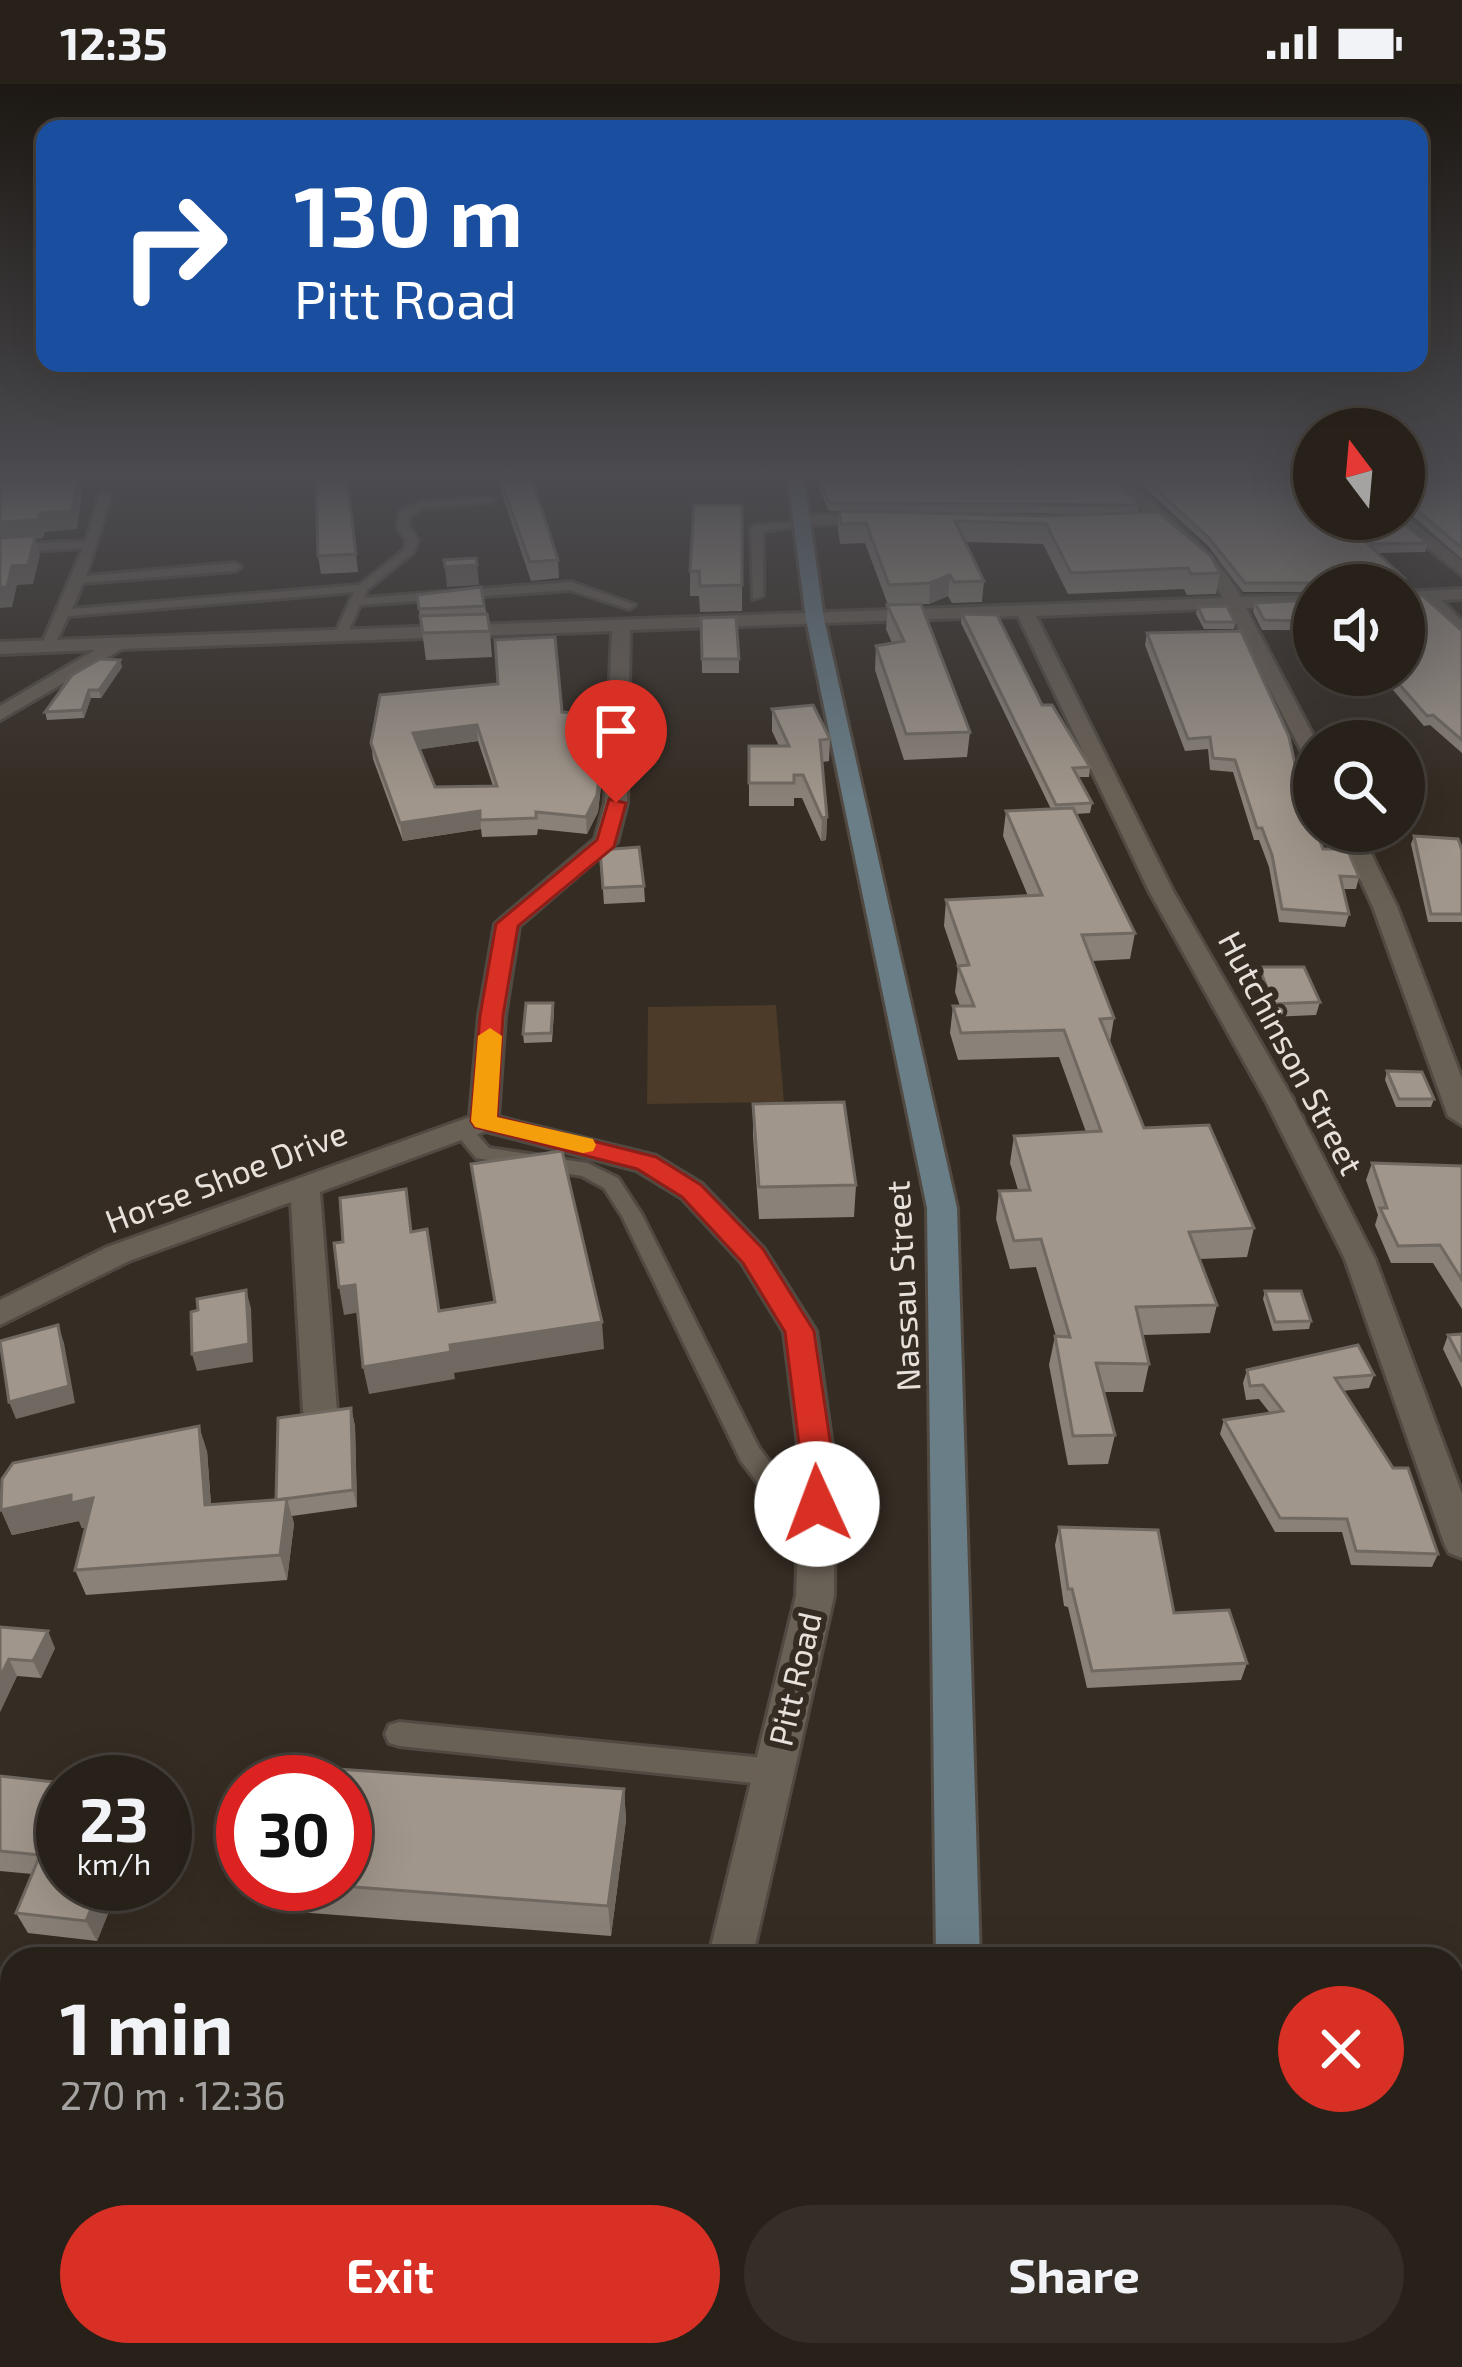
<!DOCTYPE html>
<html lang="en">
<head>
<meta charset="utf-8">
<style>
  :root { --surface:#28211a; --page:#342e27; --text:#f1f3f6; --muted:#a5a3a2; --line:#443e39; --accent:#d93025 }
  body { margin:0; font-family:"Exo 2",sans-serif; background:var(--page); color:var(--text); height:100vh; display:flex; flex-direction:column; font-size:45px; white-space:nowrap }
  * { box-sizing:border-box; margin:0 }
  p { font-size:39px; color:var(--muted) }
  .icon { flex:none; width:66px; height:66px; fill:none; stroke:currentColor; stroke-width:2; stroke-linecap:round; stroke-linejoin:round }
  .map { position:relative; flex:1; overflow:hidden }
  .side { position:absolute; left:0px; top:1863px; width:1464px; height:420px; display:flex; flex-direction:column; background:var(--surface); border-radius:36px 36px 0 0; box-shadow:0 12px 48px #0002,0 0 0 3px var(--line) }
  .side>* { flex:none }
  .hud { position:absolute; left:36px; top:36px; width:1392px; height:252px; border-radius:24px; box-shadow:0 12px 48px #0002,0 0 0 3px var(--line); background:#1a4fa0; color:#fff; overflow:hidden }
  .needle { width:78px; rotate:344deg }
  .buttons { position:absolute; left:1293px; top:324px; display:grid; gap:24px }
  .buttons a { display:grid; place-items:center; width:132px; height:132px; border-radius:50%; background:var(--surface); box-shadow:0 12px 48px #0002,0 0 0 3px var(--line); font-size:60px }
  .speed { position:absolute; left:36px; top:1671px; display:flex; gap:24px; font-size:60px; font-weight:700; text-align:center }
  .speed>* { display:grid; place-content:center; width:156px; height:156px; border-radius:50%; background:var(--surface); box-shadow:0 12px 48px #0002,0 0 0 3px var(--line); line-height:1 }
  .speed small { font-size:30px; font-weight:400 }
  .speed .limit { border:18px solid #d22; background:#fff; color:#111 }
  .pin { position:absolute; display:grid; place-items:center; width:102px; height:102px; color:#fff; margin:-123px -51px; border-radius:50% 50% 50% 0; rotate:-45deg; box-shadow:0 0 12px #0007 }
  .pin .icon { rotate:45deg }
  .me { position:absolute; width:132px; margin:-66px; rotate:358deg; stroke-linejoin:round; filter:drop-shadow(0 0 9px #0008) }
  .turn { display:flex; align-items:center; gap:42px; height:252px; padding:0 60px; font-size:54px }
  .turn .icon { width:156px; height:156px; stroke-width:2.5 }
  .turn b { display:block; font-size:84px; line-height:102px }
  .round { display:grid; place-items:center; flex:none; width:126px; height:126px; border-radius:63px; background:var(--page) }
  .overview { display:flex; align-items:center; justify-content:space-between; height:204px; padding:0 60px }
  h1 { font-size:72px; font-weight:700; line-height:90px }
  .cta { display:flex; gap:24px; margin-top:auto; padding:24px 60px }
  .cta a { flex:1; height:138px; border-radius:72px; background:var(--accent); color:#fff; font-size:48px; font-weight:700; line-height:138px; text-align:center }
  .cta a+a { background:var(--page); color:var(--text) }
  .status { display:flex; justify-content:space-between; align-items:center; height:84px; padding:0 60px; background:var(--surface); direction:ltr }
  .status svg { height:33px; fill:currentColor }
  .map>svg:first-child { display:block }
  .green { fill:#4b3b28 }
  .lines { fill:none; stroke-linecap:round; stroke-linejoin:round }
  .service-casing { stroke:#514a42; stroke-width:6 }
  .minor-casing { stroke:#514a42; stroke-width:6 }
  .secondary-casing { stroke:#514a42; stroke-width:6 }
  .primary-casing { stroke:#514a42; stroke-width:6 }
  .service { fill:#6a6156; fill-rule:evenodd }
  .minor { fill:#6a6156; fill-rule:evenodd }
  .secondary { fill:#6a7e88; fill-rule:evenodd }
  .primary { fill:#6a9ab9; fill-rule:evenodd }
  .wall { fill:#8a8178; fill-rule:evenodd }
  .shaded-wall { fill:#706961 }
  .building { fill:#a0968b; stroke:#706961; stroke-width:3; fill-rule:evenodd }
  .route { fill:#d93025; stroke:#8d1f18; stroke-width:3 }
  .slow { fill:#f59e0b }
  .labels { text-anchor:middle; stroke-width:12; stroke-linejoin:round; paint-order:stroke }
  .street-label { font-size:33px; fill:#e6e1db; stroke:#352c23 }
</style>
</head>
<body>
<div class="status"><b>12:35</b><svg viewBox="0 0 49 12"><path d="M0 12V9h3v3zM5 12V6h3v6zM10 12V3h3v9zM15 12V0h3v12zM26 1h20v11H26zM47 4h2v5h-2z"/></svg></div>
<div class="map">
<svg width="1462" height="2283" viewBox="0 0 1462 2283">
  <rect width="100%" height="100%" fill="#352c23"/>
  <!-- green -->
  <polygon class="green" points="776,921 784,1018 647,1020 648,923"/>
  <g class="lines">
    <!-- service casing -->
    <g class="service-casing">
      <g id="service">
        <polygon points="105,409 111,412 86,492 235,479 241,483 235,487 83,499 72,525 359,501 404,466 406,456 397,443 400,427 422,418 489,413 495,416 493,418 424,424 410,431 409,443 418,456 413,469 367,506 364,514 571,498 635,521 629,525 570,506 360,521 345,555 335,555 334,552 354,508 68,532 53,565 43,565 41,562 83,464 0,469 0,461 86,457 99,412"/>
        <polygon points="805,439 807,441 763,447 763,512 753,515 751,444 757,441"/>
        <polygon points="462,1039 469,1041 489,1064 587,1079 618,1094 642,1131 759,1364 823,1447 827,1454 823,1461 814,1464 805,1461 741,1377 622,1132 604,1104 582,1092 476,1074 452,1045"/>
        <polygon points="399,1638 773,1675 783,1679 787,1688 783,1697 773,1701 399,1662 389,1659 385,1650 389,1641"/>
        <polygon points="112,2271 148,2271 145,2283 109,2283"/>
        <polygon points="208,2271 244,2271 241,2283 205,2283"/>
      </g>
    </g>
    <!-- minor casing -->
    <g class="minor-casing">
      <g id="minor">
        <path d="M1114,395H1130C1166,435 1216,466 1241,513L1314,511V521L1246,524L1316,657L1314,678L1304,672L1228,524L1036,532L1173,807L1294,1017L1375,1175L1462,1410V1474L1449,1469L1444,1459L1345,1175L1266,1017L1149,807L1018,532L630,546L627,719L617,758L519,842L505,932L498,1033L656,1072L702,1100L764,1165L816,1247L835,1384L834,1512L752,1875H708L796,1512L801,1384L784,1248L742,1179L682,1114L636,1086L486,1047L320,1108L337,1327L332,1336L320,1340L308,1336L303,1327L291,1118L129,1177L0,1241V1216L107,1163L470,1033L479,932L495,840L595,755L605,719L612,547L122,565L0,636V622L95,566L0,570V558L1223,514C1200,469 1147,436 1114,395Z"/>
        <polygon points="879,431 885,433 885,439 801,441 793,436 801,431"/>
        <polygon points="1405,432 1462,477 1462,491 1391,435"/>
        <polygon points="1462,505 1462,515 1441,516 1462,537 1462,553 1422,517 1404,518 1404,508"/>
        <polygon points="1338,747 1360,747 1397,823 1462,995 1462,1041 1448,1032 1373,823"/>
        <polygon points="616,2271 668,2271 666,2283 614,2283"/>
      </g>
    </g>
    <!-- secondary casing -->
    <g class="secondary-casing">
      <g id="secondary">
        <polygon points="788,395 804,395 824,535 957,1124 980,1875 936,1875 927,1124 806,535"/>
        <polygon points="1001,2271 1053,2271 1057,2283 1005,2283"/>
      </g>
    </g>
    <!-- primary casing -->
    <g class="primary-casing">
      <g id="primary">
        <polygon points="720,2271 786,2271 781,2283 715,2283"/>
        <polygon points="957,2271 1022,2271 1027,2283 962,2283"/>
      </g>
    </g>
    <!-- service -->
    <use href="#service" class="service"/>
    <!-- minor -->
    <use href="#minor" class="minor"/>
    <!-- secondary -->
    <use href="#secondary" class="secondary"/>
    <!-- primary -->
    <use href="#primary" class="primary"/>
  </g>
  <!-- wall -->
  <g class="wall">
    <polygon points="497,395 532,395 558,476 559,494 531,497"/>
    <path d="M815,395H1118L1139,421L1138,428L1220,489L1216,510L1187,511L1184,505L1068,510L1043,460L965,458L984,497L982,518L952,519L948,512L929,520H922L970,648L967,673L904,676L875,586L876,562L892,559L886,545L888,521L865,459L840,460L838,446V427H829ZM881,428L1107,430L1047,432Z"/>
    <polygon points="1135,395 1314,395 1428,459 1425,468 1377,469 1404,501 1314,501 1314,508 1243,508 1208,462"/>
    <polygon points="1404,395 1462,395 1462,475 1408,428 1404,429"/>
    <polygon points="347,396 358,488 321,490 318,472"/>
    <polygon points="742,421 742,527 700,528 699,512 690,512 690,487"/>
    <polygon points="481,503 490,547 492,573 426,576 417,511"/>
    <polygon points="1314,516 1314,575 1303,546 1262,546 1253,528 1255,519"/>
    <polygon points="1198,523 1235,538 1234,545 1204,545 1196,530"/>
    <polygon points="962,530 1042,621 1090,683 1089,693 1078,693 1092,719 1090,729 1076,730 1135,849 1130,875 1092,877 1114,934 1110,958 1144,1044 1254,1144 1247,1173 1200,1175 1217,1221 1210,1249 1143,1251 1149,1280 1143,1308 1104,1308 1115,1351 1108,1380 1068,1381 1049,1281 1055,1252 1056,1252 1036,1183 1010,1185 996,1135 999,1107 1018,1106 1010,1079 1014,1052 1086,1048 1059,973 958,976 950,949 953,922 960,922 955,908 958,883 944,842 946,816 1028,812 1003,752 1006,727 1051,725 961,539"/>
    <polygon points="701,534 739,575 739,589 702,589"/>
    <polygon points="1462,547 1462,669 1430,641 1424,642 1381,592 1350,591 1404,591"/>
    <polygon points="1147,549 1301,708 1323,765 1359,793 1356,805 1343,805 1349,830 1345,843 1279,838 1269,783 1259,756 1254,756 1233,688 1210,686 1208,665 1185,667 1145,561"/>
    <polygon points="120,576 122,583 101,614 91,614 84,634 47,636 45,628"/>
    <polygon points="772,625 830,655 829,677 822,678 827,733 826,756 821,757 802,714 794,714 794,722 749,722 749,662 779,662 772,647"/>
    <path d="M562,628L602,631L603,647L596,685L601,702L598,728L587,750L538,745L537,751L482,753L481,745L403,757L373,675L371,659ZM478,657L493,702L435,703L420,665Z"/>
    <polygon points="1414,752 1462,766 1462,838 1428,838 1411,760"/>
    <polygon points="600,766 644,802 645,818 604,820"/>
    <polygon points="1259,883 1320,918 1316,931 1270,933 1256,896"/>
    <polygon points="554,927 552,958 524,959 523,950"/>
    <polygon points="1387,987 1434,1015 1431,1023 1396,1023 1385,996"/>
    <polygon points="753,1020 856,1101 854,1133 759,1135 753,1052"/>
    <polygon points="1372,1079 1462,1082 1462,1225 1433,1179 1391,1179 1375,1141 1378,1131 1366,1096"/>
    <polygon points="1265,1207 1311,1237 1309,1245 1273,1247 1263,1215"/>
    <polygon points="1462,1250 1462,1304 1443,1265 1448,1251"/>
    <polygon points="1247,1286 1374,1291 1369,1304 1342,1307 1438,1470 1432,1483 1351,1481 1342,1448 1275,1448 1220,1350 1224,1336 1270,1329 1259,1315 1246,1316 1243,1299"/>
    <polygon points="351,1324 355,1342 357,1423 292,1432 294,1440 287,1496 86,1511 75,1486 86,1443 82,1444 79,1437 12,1451 1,1426 207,1367 211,1421 276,1416"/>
    <polygon points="1059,1443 1174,1529 1247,1579 1241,1596 1087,1604 1068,1523 1064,1522 1055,1461"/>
    <polygon points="0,1543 55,1564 41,1594 17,1592 0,1628"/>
    <polygon points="0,1692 63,1800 120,1800 97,1857 28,1849 16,1829 32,1790 0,1787"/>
    <polygon points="624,1705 626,1736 611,1852 271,1826 261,1800 345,1800"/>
    <polygon points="1372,2271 1413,2271 1410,2274"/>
  </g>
  <!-- shaded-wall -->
  <g class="shaded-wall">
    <polygon points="78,395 82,411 77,445 45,448 43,454 35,455 40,471 33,500 17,501 12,523 0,524 0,438 40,429"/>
    <polygon points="477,481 479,501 447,503 445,483"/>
    <polygon points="950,491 948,512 929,520 930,499"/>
    <polygon points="120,576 122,583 101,614 99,606"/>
    <polygon points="89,606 91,614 84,634 82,626"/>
    <polygon points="602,631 603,647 593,702 592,685"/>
    <polygon points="477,641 478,657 416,666 413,649"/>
    <polygon points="600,685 601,702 598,728 587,750 586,733"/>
    <polygon points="480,727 481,745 403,757 400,739"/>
    <polygon points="827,733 826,756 821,757 822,734"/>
    <polygon points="355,1201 361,1228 344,1231 339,1203"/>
    <polygon points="246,1206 251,1224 253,1278 197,1287 192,1270"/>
    <polygon points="602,1238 604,1265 454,1289 455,1295 369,1310 363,1283 450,1261"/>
    <polygon points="58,1241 64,1259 75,1319 16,1335 9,1318"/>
    <polygon points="351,1324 355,1342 357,1423 353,1406"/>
    <polygon points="199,1342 207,1367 213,1447 205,1421"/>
    <polygon points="71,1411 93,1414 103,1440 82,1444 79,1437 12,1451 1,1426"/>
    <polygon points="287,1415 294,1440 287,1496 280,1471"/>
    <polygon points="48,1547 55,1564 41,1594 33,1577"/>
    <polygon points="9,1575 17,1592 0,1628 0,1593"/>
    <polygon points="624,1705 626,1736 611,1852 608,1822"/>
    <polygon points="101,1800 120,1800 97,1857 86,1837"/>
    <polygon points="561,2271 565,2271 564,2283 559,2283"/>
  </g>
  <!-- building -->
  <g class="building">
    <polygon points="50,395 78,395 72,427 40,429 38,436 0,438 0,399"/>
    <polygon points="500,395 532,395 558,476 530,478"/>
    <polygon points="819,395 1118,395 1139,421 829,419"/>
    <polygon points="1145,395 1314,395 1314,435 1397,435 1428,459 1368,460 1405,495 1404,503 1404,501 1319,501 1319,499 1245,499 1209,454"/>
    <polygon points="1404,395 1462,395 1462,464 1410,420 1404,421"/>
    <polygon points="347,396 356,470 318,472 316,398"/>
    <polygon points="694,421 742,421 742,501 700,502 699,487 690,487"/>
    <polygon points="839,427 1047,432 1158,428 1211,472 1220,489 1191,490 1188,484 1071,489 1046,440 955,437 984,497 954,498 950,491 930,499 889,501 866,439 841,440"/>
    <polygon points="35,452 28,481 12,482 7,503 0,504 0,454"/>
    <polygon points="476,474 477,481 445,483 444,476"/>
    <polygon points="481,503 484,522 419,525 417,511"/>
    <polygon points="1404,512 1423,512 1462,547 1462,656 1433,631 1427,632 1391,591 1404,591"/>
    <polygon points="1314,516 1314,559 1305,537 1264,536 1255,519"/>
    <polygon points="921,520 970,648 906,650 876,562 904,557 887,521"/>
    <polygon points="1227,522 1235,538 1205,538 1198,523"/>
    <polygon points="487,530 490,547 423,549 420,532"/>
    <polygon points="962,530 997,531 1042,621 1052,621 1090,683 1073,684 1092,719 1056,721"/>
    <polygon points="736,533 739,575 702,575 701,534"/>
    <polygon points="1241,547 1289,653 1301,708 1314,742 1314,747 1316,747 1323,765 1347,765 1359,793 1340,792 1349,830 1282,825 1272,771 1262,744 1257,744 1235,676 1213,674 1210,653 1188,655 1147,549"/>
    <path d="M555,553L562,628L602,631L592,685H600L597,711L586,733L536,728V734L480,736V727L400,739L371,659L380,611L498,600L495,556ZM477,641L497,702L435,703L413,649Z"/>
    <polygon points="100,575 120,576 99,606 89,606 82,626 45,628 72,591"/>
    <polygon points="813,621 830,655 820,656 827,733 822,734 803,691 794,691 794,699 749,699 749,662 789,662 772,625"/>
    <polygon points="1073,724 1135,849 1082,851 1114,934 1100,935 1144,1044 1209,1041 1254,1144 1189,1148 1217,1221 1136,1223 1149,1280 1096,1279 1115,1351 1073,1352 1055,1252 1070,1253 1041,1155 1014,1157 999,1107 1030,1106 1014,1052 1101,1047 1064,946 961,949 953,922 974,922 958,882 969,881 946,816 1042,811 1006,727"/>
    <polygon points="1414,752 1458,755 1462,766 1462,830 1431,830"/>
    <polygon points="639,763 644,802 603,804 600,766"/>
    <polygon points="1259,883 1304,883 1320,918 1273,920"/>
    <polygon points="526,919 553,919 551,949 523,950"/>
    <polygon points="1387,987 1422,988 1434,1015 1399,1015"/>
    <polygon points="844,1018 856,1101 759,1103 753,1020"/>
    <polygon points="562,1067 602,1238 450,1261 451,1268 363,1283 355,1201 339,1203 334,1159 343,1158 340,1114 406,1105 411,1148 427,1145 439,1227 495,1218 471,1080"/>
    <polygon points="1372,1079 1462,1082 1462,1196 1440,1161 1398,1162 1380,1124 1387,1124"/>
    <polygon points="246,1206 249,1260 192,1270 191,1228 198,1226 197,1215"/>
    <polygon points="1265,1207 1301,1207 1311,1237 1275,1238"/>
    <polygon points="58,1241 69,1302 9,1318 0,1257"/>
    <polygon points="1462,1250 1462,1278 1448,1251"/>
    <polygon points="1358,1261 1374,1291 1335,1294 1393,1384 1408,1384 1438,1470 1356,1467 1347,1435 1280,1434 1224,1336 1283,1327 1263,1301 1250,1302 1247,1286"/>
    <polygon points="351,1324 353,1406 276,1416 278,1334"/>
    <polygon points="199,1342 205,1421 287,1415 280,1471 75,1486 93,1414 71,1419 71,1411 1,1426 2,1395 13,1379"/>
    <polygon points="1059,1443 1158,1446 1174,1529 1229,1526 1247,1579 1092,1587 1072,1505 1068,1505"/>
    <polygon points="0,1543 48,1547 33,1577 9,1575 0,1593"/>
    <polygon points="294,1682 624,1705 608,1822 315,1800 345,1800 345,1698 289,1698"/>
    <polygon points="0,1692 63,1699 63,1800 101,1800 86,1837 16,1829 40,1771 0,1767"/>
    <polygon points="1157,1862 1328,1875 1158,1875"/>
    <polygon points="263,2271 561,2271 559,2283 260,2283"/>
  </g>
  <!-- sky -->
  <linearGradient id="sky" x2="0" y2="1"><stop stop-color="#1d1813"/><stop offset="0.55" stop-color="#4b4b50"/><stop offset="1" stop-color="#4b4b50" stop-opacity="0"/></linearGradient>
  <rect width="1462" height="715" fill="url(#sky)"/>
  <!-- route -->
  <polygon class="route" points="609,715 626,719 614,763 518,842 503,932 497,1033 656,1073 701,1101 763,1165 814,1247 834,1384 833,1420 829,1430 817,1433 806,1430 801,1420 802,1384 785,1248 743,1179 682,1113 637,1085 475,1043 471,1037 480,932 496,840 597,756"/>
  <!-- slow -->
  <polygon class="slow" points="490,944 502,952 497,1033 593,1055 596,1061 593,1067 583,1069 475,1043 471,1037 478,952"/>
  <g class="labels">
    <!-- street labels -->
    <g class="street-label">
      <text transform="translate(1291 969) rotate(62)" y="12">Hutchinson Street</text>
      <text transform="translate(226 1093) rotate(-21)" y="12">Horse Shoe Drive</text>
      <text transform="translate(903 1202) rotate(-93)" y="12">Nassau Street</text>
      <text transform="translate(795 1595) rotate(-77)" y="12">Pitt Road</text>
    </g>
  </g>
</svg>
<div class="buttons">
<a><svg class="needle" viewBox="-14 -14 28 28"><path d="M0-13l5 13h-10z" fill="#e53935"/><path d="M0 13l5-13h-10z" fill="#a5a3a2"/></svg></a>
<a><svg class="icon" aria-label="sound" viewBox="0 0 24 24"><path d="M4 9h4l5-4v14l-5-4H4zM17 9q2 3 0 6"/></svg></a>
<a><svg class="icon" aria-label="search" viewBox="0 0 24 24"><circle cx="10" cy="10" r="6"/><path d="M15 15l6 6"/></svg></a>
</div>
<div class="speed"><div>23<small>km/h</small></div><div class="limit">30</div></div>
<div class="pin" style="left:616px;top:719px;background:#d93025"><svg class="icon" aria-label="arrive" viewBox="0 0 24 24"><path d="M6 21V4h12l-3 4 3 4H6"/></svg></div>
<svg class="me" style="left:817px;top:1420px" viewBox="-20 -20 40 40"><circle r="19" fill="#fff"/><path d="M0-13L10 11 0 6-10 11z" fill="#d93025"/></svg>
<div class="hud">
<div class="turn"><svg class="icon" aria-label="right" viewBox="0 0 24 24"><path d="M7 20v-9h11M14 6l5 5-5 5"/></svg><div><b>130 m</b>Pitt Road</div></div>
</div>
<section class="side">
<div class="overview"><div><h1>1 min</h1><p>270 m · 12:36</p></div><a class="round" style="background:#d93025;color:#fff"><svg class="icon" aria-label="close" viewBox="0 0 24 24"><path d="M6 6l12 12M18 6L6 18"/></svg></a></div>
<div class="cta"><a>Exit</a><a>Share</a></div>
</section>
</div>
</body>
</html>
